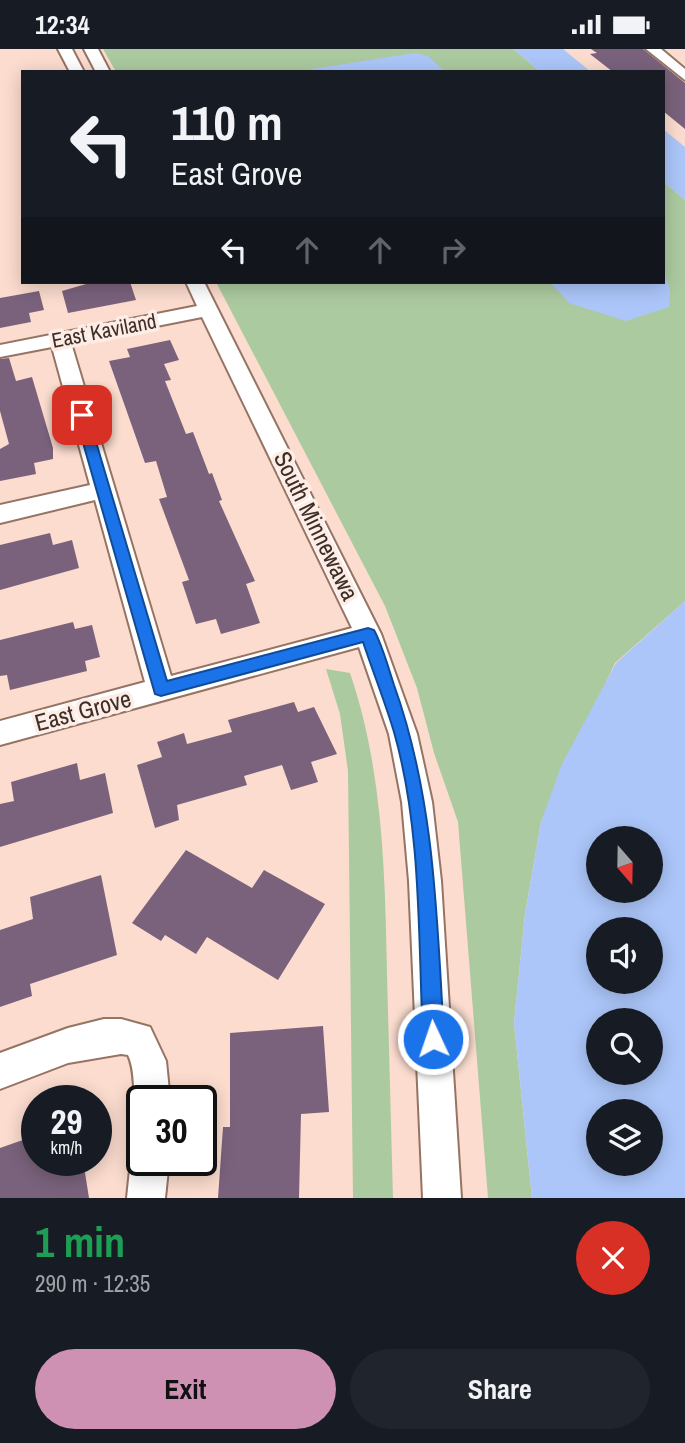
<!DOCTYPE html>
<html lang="en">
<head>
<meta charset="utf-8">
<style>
  :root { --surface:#171b24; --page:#20242c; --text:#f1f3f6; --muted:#9ea1a6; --accent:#ce91b3 }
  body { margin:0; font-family:"Archivo Narrow",sans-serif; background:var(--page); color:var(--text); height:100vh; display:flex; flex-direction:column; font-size:26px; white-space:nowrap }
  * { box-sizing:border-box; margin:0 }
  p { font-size:23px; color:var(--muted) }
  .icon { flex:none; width:38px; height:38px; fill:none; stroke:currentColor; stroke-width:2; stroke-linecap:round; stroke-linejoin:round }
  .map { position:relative; height:1149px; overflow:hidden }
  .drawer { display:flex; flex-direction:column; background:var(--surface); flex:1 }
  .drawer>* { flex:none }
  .top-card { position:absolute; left:21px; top:21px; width:644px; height:214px; border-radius:0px; box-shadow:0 4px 18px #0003; background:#171b24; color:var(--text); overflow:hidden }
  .needle { width:46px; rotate:160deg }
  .controls { position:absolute; left:586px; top:777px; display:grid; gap:14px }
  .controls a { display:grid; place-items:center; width:77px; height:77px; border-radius:50%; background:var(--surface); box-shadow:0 4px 18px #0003; font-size:35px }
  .speed { position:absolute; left:21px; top:1036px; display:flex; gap:14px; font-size:35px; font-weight:700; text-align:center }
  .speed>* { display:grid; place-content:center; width:91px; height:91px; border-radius:50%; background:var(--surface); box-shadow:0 4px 18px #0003; line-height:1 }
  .speed small { font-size:18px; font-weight:400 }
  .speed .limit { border:4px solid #111; border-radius:10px; background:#fff; color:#111 }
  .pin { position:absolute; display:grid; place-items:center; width:60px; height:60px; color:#fff; margin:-30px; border-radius:14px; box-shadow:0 4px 10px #0006 }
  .me { position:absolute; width:77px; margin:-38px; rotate:357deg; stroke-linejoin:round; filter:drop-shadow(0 0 5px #0008) }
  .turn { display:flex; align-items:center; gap:24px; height:147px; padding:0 35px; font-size:32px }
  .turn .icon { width:91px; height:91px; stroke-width:2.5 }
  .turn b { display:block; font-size:49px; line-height:60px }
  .lanes { display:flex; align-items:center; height:66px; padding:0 35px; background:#0003; justify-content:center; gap:35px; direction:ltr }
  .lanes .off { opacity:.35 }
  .round { display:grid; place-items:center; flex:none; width:74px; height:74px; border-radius:37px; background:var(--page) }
  .summary { display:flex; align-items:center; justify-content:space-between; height:119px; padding:0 35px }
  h1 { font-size:42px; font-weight:700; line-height:52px; color:#1e9e55 }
  .primary-button { display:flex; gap:14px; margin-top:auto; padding:14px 35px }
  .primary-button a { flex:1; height:80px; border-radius:42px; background:var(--accent); color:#111; font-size:28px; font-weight:700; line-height:80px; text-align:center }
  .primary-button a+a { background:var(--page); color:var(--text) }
  .status { display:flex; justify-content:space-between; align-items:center; height:49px; padding:0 35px; background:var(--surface); direction:ltr }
  .status svg { height:19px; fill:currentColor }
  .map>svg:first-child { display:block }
  .green { fill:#accaa0 }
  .water { fill:#acc6f9; fill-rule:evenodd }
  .building { fill:#7a627c }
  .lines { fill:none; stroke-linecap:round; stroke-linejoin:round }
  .street-casing { stroke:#967464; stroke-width:4 }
  .street { fill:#fff; fill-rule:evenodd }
  .route { fill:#1a73e8; stroke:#114b97; stroke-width:2 }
  .labels { text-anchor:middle; stroke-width:7; stroke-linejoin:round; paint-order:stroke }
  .far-street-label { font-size:21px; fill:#3d2f28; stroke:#fdede6 }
  .street-label { font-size:24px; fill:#3d2f28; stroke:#fdede6 }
</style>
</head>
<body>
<div class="status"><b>12:34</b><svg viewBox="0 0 49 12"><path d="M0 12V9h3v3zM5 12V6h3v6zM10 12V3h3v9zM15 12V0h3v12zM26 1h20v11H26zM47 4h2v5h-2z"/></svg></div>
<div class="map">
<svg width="685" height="1149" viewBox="0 0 685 1149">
  <rect width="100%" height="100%" fill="#fbdcce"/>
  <!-- green -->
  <g class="green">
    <polygon points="103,0 514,0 540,23 116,23"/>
    <polygon points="663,132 685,151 685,552 615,614 541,773 525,865 514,974 532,1149 488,1149 458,773 434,704 417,639 385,557 216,233 663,233"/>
    <path d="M326,620L350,624C383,720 385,824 387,925C389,999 391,1074 393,1149H353L348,722L340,665Z"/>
  </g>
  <!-- water -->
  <g class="water">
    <polygon points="514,0 563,0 591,23 540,23"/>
    <polygon points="415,4 428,7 445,23 293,23"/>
    <polygon points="663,80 685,98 685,151 663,132"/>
    <polygon points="663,223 670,240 669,258 626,272 569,254 550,233 663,233"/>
    <path d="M685,552V1149H532L514,974L525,865L541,773L562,715L616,614ZM651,789V842H598V789ZM651,880V933H598V880ZM651,971V1024H598V971ZM651,1062V1115H598V1062Z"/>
  </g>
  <!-- building -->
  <g class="building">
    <polygon points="591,0 643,0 685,34 685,80 663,62 663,23 613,23 590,5 597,4"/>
    <polygon points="93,233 130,233 136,251 68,264 62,242"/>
    <polygon points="39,242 44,261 29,264 31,273 0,279 0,249"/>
    <polygon points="170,291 179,311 164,315 171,331 165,332 186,385 193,383 209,425 212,424 222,451 219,452 255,532 246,535 260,574 221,585 216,570 196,575 182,533 189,531 159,450 167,448 156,412 145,414 109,312 130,308 127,300"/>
    <polygon points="9,309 16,332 32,328 53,399 53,410 34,414 36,425 0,432 0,400 9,395 0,362 0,310"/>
    <polygon points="50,484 53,496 72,491 79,519 0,541 0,496"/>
    <polygon points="73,573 75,580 92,576 100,608 85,612 87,622 10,641 7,626 0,627 0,591"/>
    <polygon points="294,653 298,663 314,658 337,705 311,713 318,733 291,741 282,716 244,727 247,736 177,756 179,771 155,779 137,716 162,708 157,693 184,684 187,695 232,683 228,671"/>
    <polygon points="77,714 80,731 105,724 113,764 0,798 0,755 14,752 11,733"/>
    <polygon points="186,801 252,839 264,821 325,855 278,931 207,888 196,905 165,886 161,892 132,874"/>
    <polygon points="101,826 117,906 30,935 32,947 0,958 0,881 33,870 30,848"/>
    <polygon points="323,977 329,1063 301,1065 299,1149 218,1149 223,1078 230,1078 230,984"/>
    <polygon points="37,1086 37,1111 83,1111 89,1149 0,1149 0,1099"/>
  </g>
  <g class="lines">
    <!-- street casing -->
    <g class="street-casing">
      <g id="street">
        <polygon points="58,0 72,0 84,23 70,23"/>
        <polygon points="84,0 98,0 110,23 96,23"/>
        <polygon points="646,0 661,0 685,20 685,31"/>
        <path d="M186,233H204L381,585L417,685L432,753L441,832L461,1149H423L409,832L402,753L389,685L359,598L0,696V672L145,633L95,451L0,474V456L90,436L52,298L0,308V296L197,257ZM202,268L352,579L171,627L71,294Z"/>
        <path d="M104,970H121L150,978L166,1012L170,1052H142V1066L139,1065C131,1046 137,1025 128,1006L121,1005L68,1014L0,1040V1004L68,979Z"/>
        <polygon points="142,1096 142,1111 169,1111 165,1149 127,1149 131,1111 137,1098"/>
      </g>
    </g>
    <!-- street -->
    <use href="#street" class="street"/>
  </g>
  <!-- route -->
  <path class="route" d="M82,361L88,366L167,632L368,579L374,581C383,598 388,618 394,636C435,750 437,870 444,990L441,998L433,1001L426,998L423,990C418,890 422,781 394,683C385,653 373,623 363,593L161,647L155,645L75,366Z"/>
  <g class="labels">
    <!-- far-street labels -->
    <g class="far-street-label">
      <text transform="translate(104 282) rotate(-11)" y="7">East Kaviland</text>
    </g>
    <!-- street labels -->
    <g class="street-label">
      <text transform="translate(316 477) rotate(64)" y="8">South Minnewawa</text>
      <text transform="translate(83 662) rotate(-15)" y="8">East Grove</text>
    </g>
  </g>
</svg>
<div class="controls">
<a><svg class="needle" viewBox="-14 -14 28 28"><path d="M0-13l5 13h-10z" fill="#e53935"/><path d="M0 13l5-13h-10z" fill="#9ea1a6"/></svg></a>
<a><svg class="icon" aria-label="sound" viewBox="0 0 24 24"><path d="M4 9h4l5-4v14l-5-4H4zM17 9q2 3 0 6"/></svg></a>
<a><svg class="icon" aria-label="search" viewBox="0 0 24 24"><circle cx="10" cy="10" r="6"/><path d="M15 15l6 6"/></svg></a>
<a><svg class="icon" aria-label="layers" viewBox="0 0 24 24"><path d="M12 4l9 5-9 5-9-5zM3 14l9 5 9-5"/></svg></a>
</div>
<div class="speed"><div>29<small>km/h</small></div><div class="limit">30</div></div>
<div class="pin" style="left:82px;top:366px;background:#d93025"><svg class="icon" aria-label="arrive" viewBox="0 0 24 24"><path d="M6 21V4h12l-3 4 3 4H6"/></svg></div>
<svg class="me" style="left:433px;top:990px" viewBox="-20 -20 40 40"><circle r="17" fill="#1a73e8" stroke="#fff" stroke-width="3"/><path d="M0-11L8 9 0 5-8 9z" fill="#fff"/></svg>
<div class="top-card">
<div class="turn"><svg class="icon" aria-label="left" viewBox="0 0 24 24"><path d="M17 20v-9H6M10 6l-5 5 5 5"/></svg><div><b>110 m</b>East Grove</div></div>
<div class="lanes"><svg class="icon" aria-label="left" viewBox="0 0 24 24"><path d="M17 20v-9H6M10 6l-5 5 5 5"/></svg><svg class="icon off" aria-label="ahead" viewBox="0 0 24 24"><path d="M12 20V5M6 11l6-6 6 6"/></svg><svg class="icon off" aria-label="ahead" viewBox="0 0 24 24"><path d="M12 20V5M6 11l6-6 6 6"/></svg><svg class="icon off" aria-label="right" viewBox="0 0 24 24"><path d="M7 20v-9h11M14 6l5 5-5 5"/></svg></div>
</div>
</div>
<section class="drawer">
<div class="summary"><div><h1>1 min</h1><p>290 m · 12:35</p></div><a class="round" style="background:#d93025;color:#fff"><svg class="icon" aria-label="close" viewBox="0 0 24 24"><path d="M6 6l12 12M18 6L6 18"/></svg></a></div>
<div class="primary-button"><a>Exit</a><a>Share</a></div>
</section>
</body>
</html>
